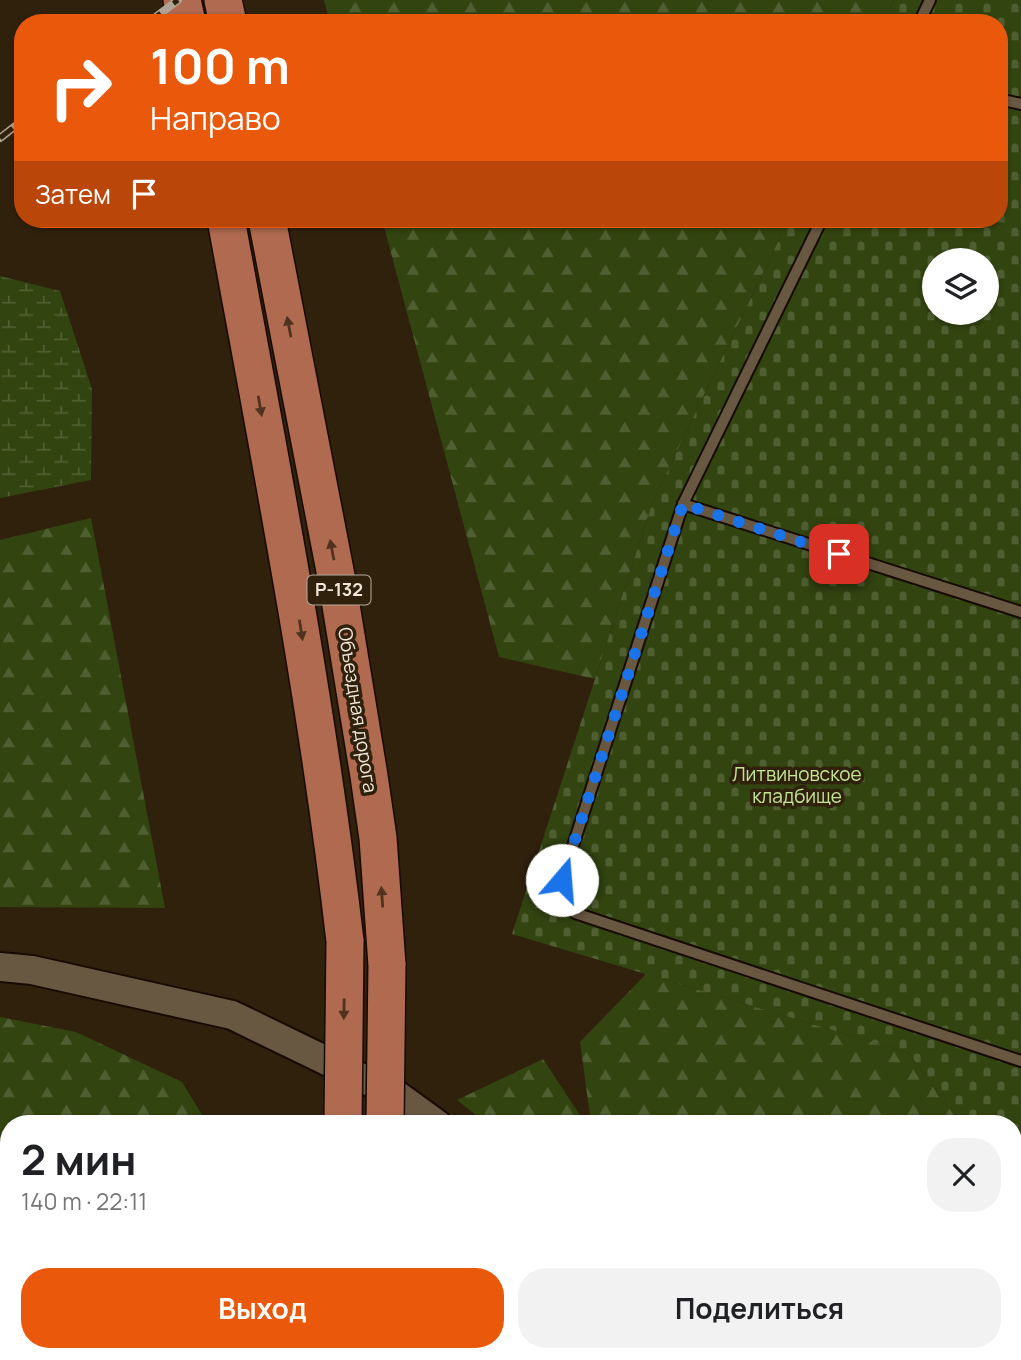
<!DOCTYPE html>
<html lang="ru">
<head>
<meta charset="utf-8">
<style>
  :root { --surface:#fff; --page:#f2f2f2; --text:#202124; --muted:#757577; --accent:#ea580c }
  body { margin:0; font-family:Manrope,sans-serif; background:var(--page); color:var(--text); height:100vh; display:flex; flex-direction:column; font-size:26px; white-space:nowrap }
  * { box-sizing:border-box; margin:0 }
  p { font-size:23px; color:var(--muted) }
  .icon { flex:none; width:38px; height:38px; fill:none; stroke:currentColor; stroke-width:2; stroke-linecap:round; stroke-linejoin:round }
  .map { position:relative; flex:1; overflow:hidden }
  .panel { position:absolute; left:0px; top:1115px; width:1022px; height:247px; display:flex; flex-direction:column; background:var(--surface); border-radius:28px 28px 0 0; box-shadow:0 2px 5px #0004 }
  .panel>* { flex:none }
  .banner { position:absolute; left:14px; top:14px; width:994px; height:214px; border-radius:28px; box-shadow:0 2px 5px #0004; background:#ea580c; color:#fff; overflow:hidden }
  .tools { position:absolute; left:922px; top:248px; display:grid; gap:14px }
  .tools a { display:grid; place-items:center; width:77px; height:77px; border-radius:50%; background:var(--surface); box-shadow:0 2px 5px #0004; font-size:35px }
  .pin { position:absolute; display:grid; place-items:center; width:60px; height:60px; color:#fff; margin:-30px; border-radius:14px; box-shadow:0 4px 10px #0006 }
  .me { position:absolute; width:77px; margin:-38px; rotate:18deg; stroke-linejoin:round; filter:drop-shadow(0 0 5px #0008) }
  .turn { display:flex; align-items:center; gap:24px; height:147px; padding:0 21px; font-size:32px }
  .turn .icon { width:91px; height:91px; stroke-width:2.5 }
  .turn b { display:block; font-size:49px; line-height:60px }
  .then { display:flex; align-items:center; height:66px; padding:0 21px; background:#0003; gap:14px; font-size:26px }
  .round { display:grid; place-items:center; flex:none; width:74px; height:74px; border-radius:28px; background:var(--page) }
  .summary { display:flex; align-items:center; justify-content:space-between; height:119px; padding:0 21px }
  h1 { font-size:42px; font-weight:700; line-height:52px }
  .cta { display:flex; gap:14px; margin-top:auto; padding:14px 21px }
  .cta a { flex:1; height:80px; border-radius:28px; background:var(--accent); color:#fff; font-size:28px; font-weight:700; line-height:80px; text-align:center }
  .cta a+a { background:var(--page); color:var(--text) }
  .map>svg:first-child { display:block }
  .forest { fill:url(#forest-firs) }
  .wetland { fill:url(#wetland-marsh) }
  .cemetery { fill:url(#cemetery-stones); fill-rule:evenodd }
  .lines { fill:none; stroke-linecap:round; stroke-linejoin:round }
  .service-casing { stroke:#170a00; stroke-width:14 }
  .tertiary-casing { stroke:#170a00; stroke-width:32 }
  .trunk-casing { stroke:#170a00; stroke-width:40 }
  .service { stroke:#685741; stroke-width:10 }
  .tertiary { stroke:#685741; stroke-width:28 }
  .trunk { stroke:#af6a50; stroke-width:37 }
  .rail-casing { stroke:#afa495; stroke-width:8 }
  .rail { stroke:#30210d; stroke-width:5; stroke-dasharray:16; stroke-linecap:butt }
  .trunk-bridge-casing { stroke:#170a00; stroke-width:40; stroke-linecap:butt }
  .trunk-bridge { stroke:#af6a50; stroke-width:37 }
  .oneway { fill:#50331e }
  .route { stroke:#1a73e8; stroke-width:12; stroke-dasharray:0 21.6 }
  .labels { text-anchor:middle; stroke-width:7; stroke-linejoin:round; paint-order:stroke }
  .shield { fill:#30210d; stroke:#b6ab9c; stroke-width:2 }
  .shield-label { font-size:18px; font-weight:bold; fill:#f0e6da }
  .street-label { font-size:19px; fill:#f0e6da; stroke:#30210d }
  .park-label { font-size:19px; fill:#c3e590; stroke:#30210d }
</style>
</head>
<body>
<div class="map">
<svg width="1021" height="1360" viewBox="0 0 1021 1360">
  <defs>
    <pattern id="forest-firs" width="22" height="20" patternUnits="userSpaceOnUse" patternTransform="scale(1.75)"><rect width="22" height="20" fill="#324410"/><path d="M5 1l3.5 6h-7zM16 11l3.5 6h-7z" fill="#505f32"/></pattern>
    <pattern id="wetland-marsh" width="20" height="14" patternUnits="userSpaceOnUse" patternTransform="scale(1.75)"><rect width="20" height="14" fill="#324410"/><path d="M1 5h8M5 5V1M11 12h8M15 12V8" fill="none" stroke="#505f32"/></pattern>
    <pattern id="cemetery-stones" width="16" height="16" patternUnits="userSpaceOnUse" patternTransform="scale(1.75)"><rect width="16" height="16" fill="#324410"/><path d="M2 7V4a2 2 0 0 1 4 0v3zM10 15v-3a2 2 0 0 1 4 0v3z" fill="#505f32"/></pattern>
  </defs>
  <rect width="100%" height="100%" fill="#30210d"/>
  <!-- forest -->
  <g class="forest">
    <polygon points="324,0 894,0 883,23 330,23"/>
    <polygon points="382,219 789,219 653,501 595,679 499,657"/>
    <polygon points="91,518 165,908 0,907 0,540"/>
    <polygon points="646,974 909,1053 960,1123 591,1123 580,1042"/>
    <polygon points="0,1017 76,1032 182,1082 207,1123 9,1124 9,1353 254,1353 254,1360 0,1360"/>
    <polygon points="543,1059 585,1123 486,1123 457,1100"/>
    <polygon points="443,1353 661,1353 671,1360 442,1360"/>
  </g>
  <!-- wetland -->
  <polygon class="wetland" points="0,276 60,291 92,389 91,480 0,498"/>
  <!-- cemetery -->
  <path class="cemetery" d="M894,0H1021V1208L1013,1197V1124L960,1123L909,1053L512,934L653,501L789,219H999V23H883ZM934,261H987V313H934Z"/>
  <g class="lines">
    <!-- service casing -->
    <g class="service-casing">
      <g id="service">
        <polyline points="919,23 930,0"/>
        <polyline points="999,99 1021,104"/>
        <polyline points="822,219 683,504 562,880 575,913 1021,1061"/>
        <polyline points="683,504 1021,612"/>
        <polyline points="1013,1251 1021,1262"/>
        <polyline points="1007,1353 1012,1360"/>
      </g>
    </g>
    <!-- tertiary casing -->
    <g class="tertiary-casing">
      <g id="tertiary">
        <polyline points="0,967 32,970 232,1015 397,1095 437,1124"/>
        <polyline points="744,1353 754,1360"/>
      </g>
    </g>
    <!-- trunk casing -->
    <g class="trunk-casing">
      <g id="trunk">
        <polyline points="182,0 187,23"/>
        <polyline points="223,0 228,23"/>
        <path d="M226,219C270,459 317,698 345,941"/>
        <polyline points="267,219 337,581 369,776 378,838 387,965"/>
        <polyline points="329,1360 329,1353"/>
        <polyline points="375,1360 376,1353"/>
      </g>
    </g>
    <!-- service -->
    <use href="#service" class="service"/>
    <!-- tertiary -->
    <use href="#tertiary" class="tertiary"/>
    <!-- trunk -->
    <use href="#trunk" class="trunk"/>
    <!-- rail casing -->
    <g class="rail-casing">
      <g id="rail">
        <polyline points="148,23 178,0"/>
        <polyline points="0,138 23,120"/>
      </g>
    </g>
    <!-- rail -->
    <use href="#rail" class="rail"/>
    <!-- trunk-bridge casing -->
    <g class="trunk-bridge-casing">
      <g id="trunk-bridge">
        <polyline points="343,1124 345,941"/>
        <polyline points="385,1124 387,965"/>
      </g>
    </g>
    <!-- trunk-bridge -->
    <use href="#trunk-bridge" class="trunk-bridge"/>
  </g>
  <!-- one-way arrows -->
  <defs><path id="oneway-solid" d="M-6-.8H1V-3.2L6.5 0L1 3.2V.8H-6Z" transform="scale(1.75)"/></defs>
  <g class="oneway">
    <use href="#oneway-solid" transform="translate(289 327) rotate(-101)"/>
    <use href="#oneway-solid" transform="translate(260 406) rotate(80)"/>
    <use href="#oneway-solid" transform="translate(332 550) rotate(-101)"/>
    <use href="#oneway-solid" transform="translate(301 630) rotate(81)"/>
    <use href="#oneway-solid" transform="translate(382 897) rotate(-94)"/>
    <use href="#oneway-solid" transform="translate(344 1009) rotate(91)"/>
  </g>
  <g class="lines">
    <!-- route -->
    <polyline class="route" points="562,880 683,504 839,554"/>
  </g>
  <g class="labels">
    <!-- shield labels -->
    <rect class="shield" x="307.5" y="575.5" width="63" height="29" rx="5"/>
    <g class="shield-label">
      <text x="339" y="596">Р-132</text>
    </g>
    <!-- street labels -->
    <g class="street-label">
      <text transform="translate(358 710) rotate(81)" y="7">Объездная дорога</text>
    </g>
    <!-- park labels -->
    <g class="park-label">
      <text x="797" y="781">Литвиновское<tspan x="797" dy="22">кладбище</tspan></text>
    </g>
  </g>
</svg>
<div class="tools">
<a><svg class="icon" aria-label="layers" viewBox="0 0 24 24"><path d="M12 4l9 5-9 5-9-5zM3 14l9 5 9-5"/></svg></a>
</div>
<div class="pin" style="left:839px;top:554px;background:#d93025"><svg class="icon" aria-label="arrive" viewBox="0 0 24 24"><path d="M6 21V4h12l-3 4 3 4H6"/></svg></div>
<svg class="me" style="left:562px;top:880px" viewBox="-20 -20 40 40"><circle r="19" fill="#fff"/><path d="M0-13L10 11 0 6-10 11z" fill="#1a73e8"/></svg>
<div class="banner">
<div class="turn"><svg class="icon" aria-label="right" viewBox="0 0 24 24"><path d="M7 20v-9h11M14 6l5 5-5 5"/></svg><div><b>100 m</b>Направо</div></div>
<div class="then">Затем<svg class="icon" aria-label="arrive" viewBox="0 0 24 24"><path d="M6 21V4h12l-3 4 3 4H6"/></svg></div>
</div>
<section class="panel">
<div class="summary"><div><h1>2 мин</h1><p>140 m · 22:11</p></div><a class="round"><svg class="icon" aria-label="close" viewBox="0 0 24 24"><path d="M6 6l12 12M18 6L6 18"/></svg></a></div>
<div class="cta"><a>Выход</a><a>Поделиться</a></div>
</section>
</div>
</body>
</html>
